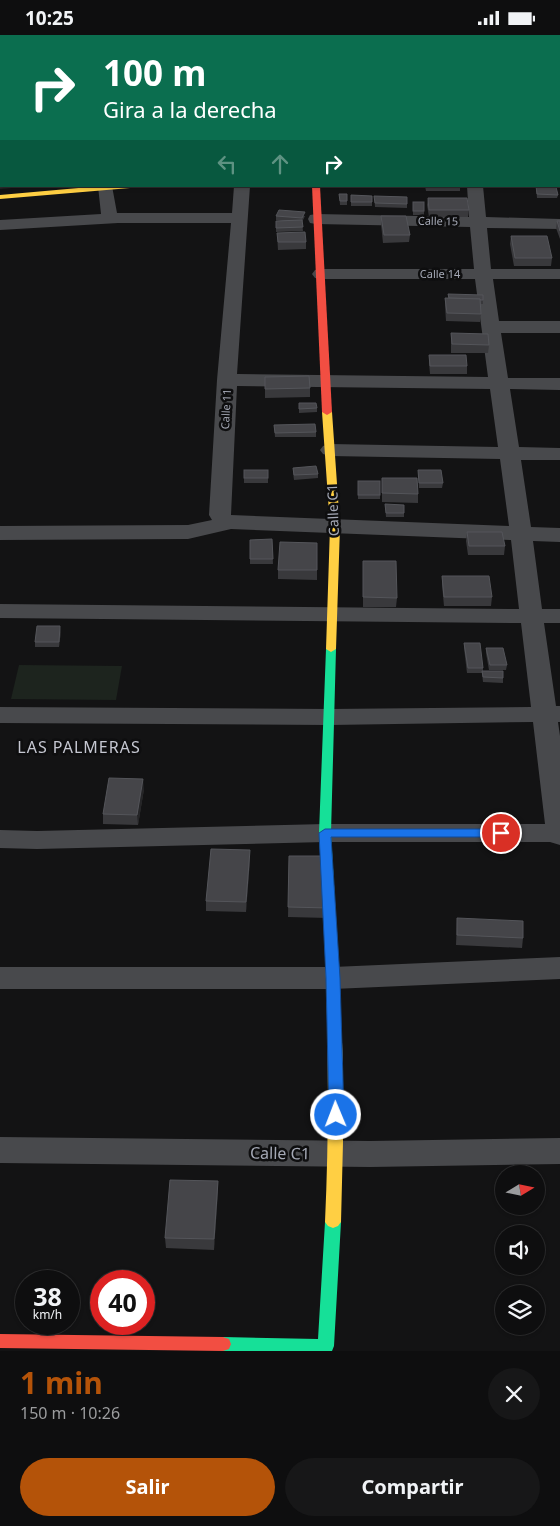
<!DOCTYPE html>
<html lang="es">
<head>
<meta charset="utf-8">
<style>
  :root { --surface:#0e0e0f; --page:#171718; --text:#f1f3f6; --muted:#9b9c9e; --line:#2e2e2f; --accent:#b45309 }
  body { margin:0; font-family:"Noto Sans",sans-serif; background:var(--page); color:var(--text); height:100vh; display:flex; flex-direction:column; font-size:19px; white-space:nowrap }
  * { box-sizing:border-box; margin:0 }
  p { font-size:16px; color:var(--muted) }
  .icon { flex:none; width:28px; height:28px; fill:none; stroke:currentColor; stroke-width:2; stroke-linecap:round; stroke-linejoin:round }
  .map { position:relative; height:1316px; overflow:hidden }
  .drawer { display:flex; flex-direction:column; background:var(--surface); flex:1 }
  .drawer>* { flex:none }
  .guide { position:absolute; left:0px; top:0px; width:560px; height:152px; box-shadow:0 1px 4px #0004,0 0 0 1px var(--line); background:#0b6e4f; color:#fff; overflow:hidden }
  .needle { width:32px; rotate:80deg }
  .tools { position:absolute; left:495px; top:1130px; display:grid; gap:10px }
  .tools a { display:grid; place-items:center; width:50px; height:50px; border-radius:50%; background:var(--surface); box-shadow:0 1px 4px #0004,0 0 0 1px var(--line); font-size:25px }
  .speed { position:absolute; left:15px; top:1235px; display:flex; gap:10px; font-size:25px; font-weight:700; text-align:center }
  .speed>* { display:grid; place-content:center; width:65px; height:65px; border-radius:50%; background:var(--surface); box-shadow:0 1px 4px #0004,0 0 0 1px var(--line); line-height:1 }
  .speed small { font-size:12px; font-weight:400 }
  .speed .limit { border:8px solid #d22; background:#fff; color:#111 }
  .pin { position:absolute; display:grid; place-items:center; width:42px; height:42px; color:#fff; margin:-21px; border:2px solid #fff; border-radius:50%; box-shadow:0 1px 5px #0007 }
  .me { position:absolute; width:55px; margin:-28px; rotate:359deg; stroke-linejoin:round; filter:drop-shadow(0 0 4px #0008) }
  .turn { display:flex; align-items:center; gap:18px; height:105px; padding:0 20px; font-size:22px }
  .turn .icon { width:65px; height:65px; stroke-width:2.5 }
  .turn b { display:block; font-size:35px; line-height:42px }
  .lanes { display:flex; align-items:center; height:48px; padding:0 20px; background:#0003; justify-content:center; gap:25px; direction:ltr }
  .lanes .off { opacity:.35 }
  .round { display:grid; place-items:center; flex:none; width:52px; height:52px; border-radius:26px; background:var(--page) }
  .summary { display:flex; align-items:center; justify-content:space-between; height:85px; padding:0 20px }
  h1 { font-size:30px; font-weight:700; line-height:38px; color:var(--accent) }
  .action { display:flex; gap:10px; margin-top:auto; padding:10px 20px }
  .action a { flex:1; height:58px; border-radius:30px; background:var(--accent); color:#fff; font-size:20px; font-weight:700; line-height:58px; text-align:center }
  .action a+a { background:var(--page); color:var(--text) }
  .status { display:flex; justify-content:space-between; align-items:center; height:35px; padding:0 25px; background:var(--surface); direction:ltr }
  .status svg { height:14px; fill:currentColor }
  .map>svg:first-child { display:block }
  .green { fill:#1d241e }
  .water { fill:#272d35 }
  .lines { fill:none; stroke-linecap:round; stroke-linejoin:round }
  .street { fill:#48494c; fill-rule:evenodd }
  .fast { fill:#16e098; fill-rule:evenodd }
  .slow { fill:#ffcf43; fill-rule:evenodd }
  .jam { fill:#f24e42; fill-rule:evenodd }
  .wall { fill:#39393c }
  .shaded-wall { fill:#252527 }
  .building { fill:#454549; stroke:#54555a }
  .route { fill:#1a73e8; stroke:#114b97 }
  .labels { text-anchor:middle; stroke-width:5; stroke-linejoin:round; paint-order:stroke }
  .far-street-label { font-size:11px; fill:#a4a8b5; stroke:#0e0e0f }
  .street-label { font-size:14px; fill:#a4a8b5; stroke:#0e0e0f }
  .quarter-label { font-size:16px; letter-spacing:1px; fill:#c5c7d1; stroke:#0e0e0f }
  .near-street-label { font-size:16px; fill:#a4a8b5; stroke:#0e0e0f }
</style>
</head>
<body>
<div class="status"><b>10:25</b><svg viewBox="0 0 49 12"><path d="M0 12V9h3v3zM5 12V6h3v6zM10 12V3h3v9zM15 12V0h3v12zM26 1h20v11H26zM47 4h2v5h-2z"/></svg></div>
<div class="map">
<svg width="560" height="1316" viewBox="0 0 560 1316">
  <rect width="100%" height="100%" fill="#131314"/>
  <!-- green -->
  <polygon class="green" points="19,630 122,631 116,665 11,664"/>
  <!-- water -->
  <polygon class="water" points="0,0 560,0 560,76 559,1"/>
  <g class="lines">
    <!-- street -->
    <g class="street">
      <rect x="0" y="34" width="1" height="8"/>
      <path d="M98,151H112L117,178H232L234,151H250L237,339L488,342L475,244H321L315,243L312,239L315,235L321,234H474L470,192L316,189L310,188L308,184L310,180L316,179L469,182L467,151H483L486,182L560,184V194L487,193L491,234H560V244H493L499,286H560V298H501L508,343H560V355L510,354L519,412L560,413V425H521L531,492L560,493V507L533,506L542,574H560V588H544L556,671H560V687H558L560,701V810L550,807H325L37,814L0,813V795L37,796L325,789H545L533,687L330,690L0,688V672L330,674L531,672L521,588L0,583V569L519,574L511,505L231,494L188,504L0,505V491L188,490L212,485L209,480L217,345L231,188H118L0,195V185L101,179ZM237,351L490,354L498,412L330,409L323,411L320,415L323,419L330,421L500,424L509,491L231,480Z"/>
      <polygon points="560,922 560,944 333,954 0,954 0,932 333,932"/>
      <polygon points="0,1102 370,1106 560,1103 560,1129 370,1132 0,1128"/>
    </g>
    <!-- fast -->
    <g class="fast">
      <polygon points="331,611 336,614 331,798 335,867 334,870 324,870 323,867 319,798 326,614"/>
      <polygon points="333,1181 338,1183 341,1187 334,1311 332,1316 223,1316 217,1314 215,1309 217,1304 223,1302 318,1304 325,1187 328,1183"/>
    </g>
    <!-- slow -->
    <g class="slow">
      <polygon points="101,151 133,151 130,153 0,164 0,160"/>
      <polygon points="327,374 332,377 340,492 336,614 331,617 326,614 330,492 322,377"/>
      <path d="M329,863L334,864L335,867L343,1027V1107L341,1187L338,1191L333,1193L328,1191L325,1187C330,1080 328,974 323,867L324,864Z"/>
    </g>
    <!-- jam -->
    <g class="jam">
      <rect x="559" y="129" width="1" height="4"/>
      <polygon points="312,151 320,151 332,377 327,380 322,377"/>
      <polygon points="0,1299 223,1302 229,1304 231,1309 229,1314 223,1316 0,1313"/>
    </g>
  </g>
  <!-- wall -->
  <g class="wall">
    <rect x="0" y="5" width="1" height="26"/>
    <polygon points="425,151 460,151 460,156 426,156"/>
    <polygon points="536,151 558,160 557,163 537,163"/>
    <polygon points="339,159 347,159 347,170 340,170"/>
    <polygon points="351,160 372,161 372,171 351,171"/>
    <polygon points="374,161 407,162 407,173 375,172"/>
    <polygon points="428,163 469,175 468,182 429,182 427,170"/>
    <rect x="413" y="167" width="11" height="13"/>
    <polygon points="276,181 305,181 302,187 303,196 276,197 276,186 285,186 276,185"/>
    <polygon points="381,181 410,200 409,207 383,208 381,189"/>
    <polygon points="557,186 560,186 560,204 556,193"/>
    <polygon points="277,198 306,207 306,214 278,215"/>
    <polygon points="511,201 552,223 551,231 514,231 510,209"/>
    <polygon points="448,259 483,265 483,269 480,269 481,279 480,287 446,286 445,271 445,263 448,263"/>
    <polygon points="451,298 489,310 488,318 451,318"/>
    <polygon points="429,320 467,331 467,339 430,339 429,328"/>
    <polygon points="265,342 310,353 310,362 265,363"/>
    <polygon points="299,368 317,373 317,377 299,378"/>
    <polygon points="274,390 316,397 316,402 275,402"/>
    <polygon points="293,433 318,439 318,443 294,445 293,437"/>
    <rect x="244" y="435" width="24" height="13"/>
    <polygon points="418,435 443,448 442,453 419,453"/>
    <polygon points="382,443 418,459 418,468 382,467"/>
    <rect x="358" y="446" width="22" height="18"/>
    <polygon points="385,469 404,478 404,482 386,482"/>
    <polygon points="467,497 505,511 504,520 468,520 466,506"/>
    <polygon points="272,504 273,529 250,529 250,505"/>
    <polygon points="317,508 317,545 278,544 278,535"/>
    <polygon points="363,526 397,563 396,572 363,572"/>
    <polygon points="442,541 492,562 491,571 444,571 442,550"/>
    <polygon points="61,596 59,612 35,612 35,607"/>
    <polygon points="464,608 483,633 483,636 503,643 503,648 483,647 482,638 467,638 464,613"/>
    <polygon points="486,613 507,630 506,635 489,635 486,618"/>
    <polygon points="144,754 138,790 103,789 103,779"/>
    <polygon points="289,821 328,821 328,883 288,882"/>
    <polygon points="250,825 246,877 206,876 206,866"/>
    <polygon points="457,883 523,903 522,913 456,910"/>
    <polygon points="218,1146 218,1156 214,1215 166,1213 165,1203"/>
  </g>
  <!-- shaded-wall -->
  <g class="shaded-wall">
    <polygon points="1,146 1,151 24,152 0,154 0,147"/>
    <polygon points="60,591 61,596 59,612 59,607"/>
    <polygon points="143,744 144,754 138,790 137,780"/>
    <polygon points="250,815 250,825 246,877 246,867"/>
    <polygon points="218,1146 218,1156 214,1215 214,1204"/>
  </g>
  <!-- building -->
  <g class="building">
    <rect x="0" y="5" width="1" height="16"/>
    <polygon points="0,134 1,134 1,146 0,147"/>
    <polygon points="536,151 556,152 558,160 537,159"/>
    <polygon points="339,159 347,159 347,166 340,166"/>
    <polygon points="351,160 372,161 372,167 351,167"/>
    <polygon points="374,161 407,162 407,169 375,168"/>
    <polygon points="428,163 467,163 469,175 429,175"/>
    <rect x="413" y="167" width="11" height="9"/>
    <polygon points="279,175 305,177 302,183 276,181"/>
    <polygon points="381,181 406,181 410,200 384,200"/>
    <polygon points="302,185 303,192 276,193 276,186"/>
    <polygon points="557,186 560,186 560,196"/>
    <polygon points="305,197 306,207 278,207 277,198"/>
    <polygon points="511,201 547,201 552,223 515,223"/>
    <polygon points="448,259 483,260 483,265 480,265 480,264 449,263"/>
    <polygon points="445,263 480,264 481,279 447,278"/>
    <polygon points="451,298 488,299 489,310 452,309"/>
    <polygon points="429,320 466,320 467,331 430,331"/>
    <polygon points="309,341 310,353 265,354 265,342"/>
    <polygon points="299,368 316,368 317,373 299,374"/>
    <polygon points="315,389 316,397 275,398 274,390"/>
    <polygon points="316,431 318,439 294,440 293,433"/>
    <rect x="244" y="435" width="24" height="8"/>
    <polygon points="418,435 441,435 443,448 419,448"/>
    <polygon points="382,443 417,443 418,459 382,458"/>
    <rect x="358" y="446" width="22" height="14"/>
    <polygon points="385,469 404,470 404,478 386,478"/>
    <polygon points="467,497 502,497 505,511 469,511"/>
    <polygon points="272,504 273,524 250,524 250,505"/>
    <polygon points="280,507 317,508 317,535 278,535"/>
    <polygon points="363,526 396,526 397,563 363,562"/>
    <polygon points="442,541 489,541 492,562 444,562"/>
    <polygon points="37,591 60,591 59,607 35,607"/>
    <polygon points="464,608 480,608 483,633 468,633"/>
    <polygon points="486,613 503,613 507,630 490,630"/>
    <polygon points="482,636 503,636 503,643 483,642"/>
    <polygon points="109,743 143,744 137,780 103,779"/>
    <polygon points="211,814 250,815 246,867 206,866"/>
    <polygon points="289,821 328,821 329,873 288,872"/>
    <polygon points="457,883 523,886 523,903 457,900"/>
    <polygon points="170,1145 218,1146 214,1204 165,1203"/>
  </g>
  <!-- route -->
  <polygon class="route" points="325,794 501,794 507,798 501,802 331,802 340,943 344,1080 341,1084 336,1086 331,1084 329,1080 326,943 319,798"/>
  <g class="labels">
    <!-- far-street labels -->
    <g class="far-street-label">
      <text transform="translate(438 186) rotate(1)" y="4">Calle 15</text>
      <text x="440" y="243">Calle 14</text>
      <text transform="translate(226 374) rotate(-87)" y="4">Calle 11</text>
    </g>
    <!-- street labels -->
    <g class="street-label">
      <text transform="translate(333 475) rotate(-92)" y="5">Calle C1</text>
    </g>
    <!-- quarter labels -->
    <g class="quarter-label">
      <text x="79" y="718">LAS PALMERAS</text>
    </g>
    <!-- near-street labels -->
    <g class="near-street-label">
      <text transform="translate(280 1118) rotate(1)" y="6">Calle C1</text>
    </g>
  </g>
</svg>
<div class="tools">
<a><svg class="needle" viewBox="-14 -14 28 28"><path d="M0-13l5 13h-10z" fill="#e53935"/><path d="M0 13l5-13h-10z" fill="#9b9c9e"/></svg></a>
<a><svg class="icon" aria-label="sound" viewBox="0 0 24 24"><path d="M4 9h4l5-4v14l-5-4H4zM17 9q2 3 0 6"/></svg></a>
<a><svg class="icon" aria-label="layers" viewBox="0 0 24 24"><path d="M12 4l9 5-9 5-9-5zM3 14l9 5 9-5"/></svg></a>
</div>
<div class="speed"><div>38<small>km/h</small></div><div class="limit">40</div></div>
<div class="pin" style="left:501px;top:798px;background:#d93025"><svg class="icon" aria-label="arrive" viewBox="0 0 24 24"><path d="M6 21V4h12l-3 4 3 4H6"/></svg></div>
<svg class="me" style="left:336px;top:1080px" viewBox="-20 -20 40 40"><circle r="17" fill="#1a73e8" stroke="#fff" stroke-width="3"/><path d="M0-11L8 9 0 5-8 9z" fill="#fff"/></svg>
<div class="guide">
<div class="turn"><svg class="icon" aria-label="right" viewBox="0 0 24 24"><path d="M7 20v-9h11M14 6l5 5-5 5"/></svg><div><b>100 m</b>Gira a la derecha</div></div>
<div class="lanes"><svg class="icon off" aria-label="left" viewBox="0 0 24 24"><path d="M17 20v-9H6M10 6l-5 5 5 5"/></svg><svg class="icon off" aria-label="ahead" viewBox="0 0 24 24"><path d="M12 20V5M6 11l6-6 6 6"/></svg><svg class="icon" aria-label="right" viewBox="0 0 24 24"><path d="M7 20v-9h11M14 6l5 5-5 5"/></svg></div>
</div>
</div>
<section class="drawer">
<div class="summary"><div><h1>1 min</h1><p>150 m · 10:26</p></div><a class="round"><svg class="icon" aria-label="close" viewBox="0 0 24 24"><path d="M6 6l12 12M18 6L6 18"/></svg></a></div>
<div class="action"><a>Salir</a><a>Compartir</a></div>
</section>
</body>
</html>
